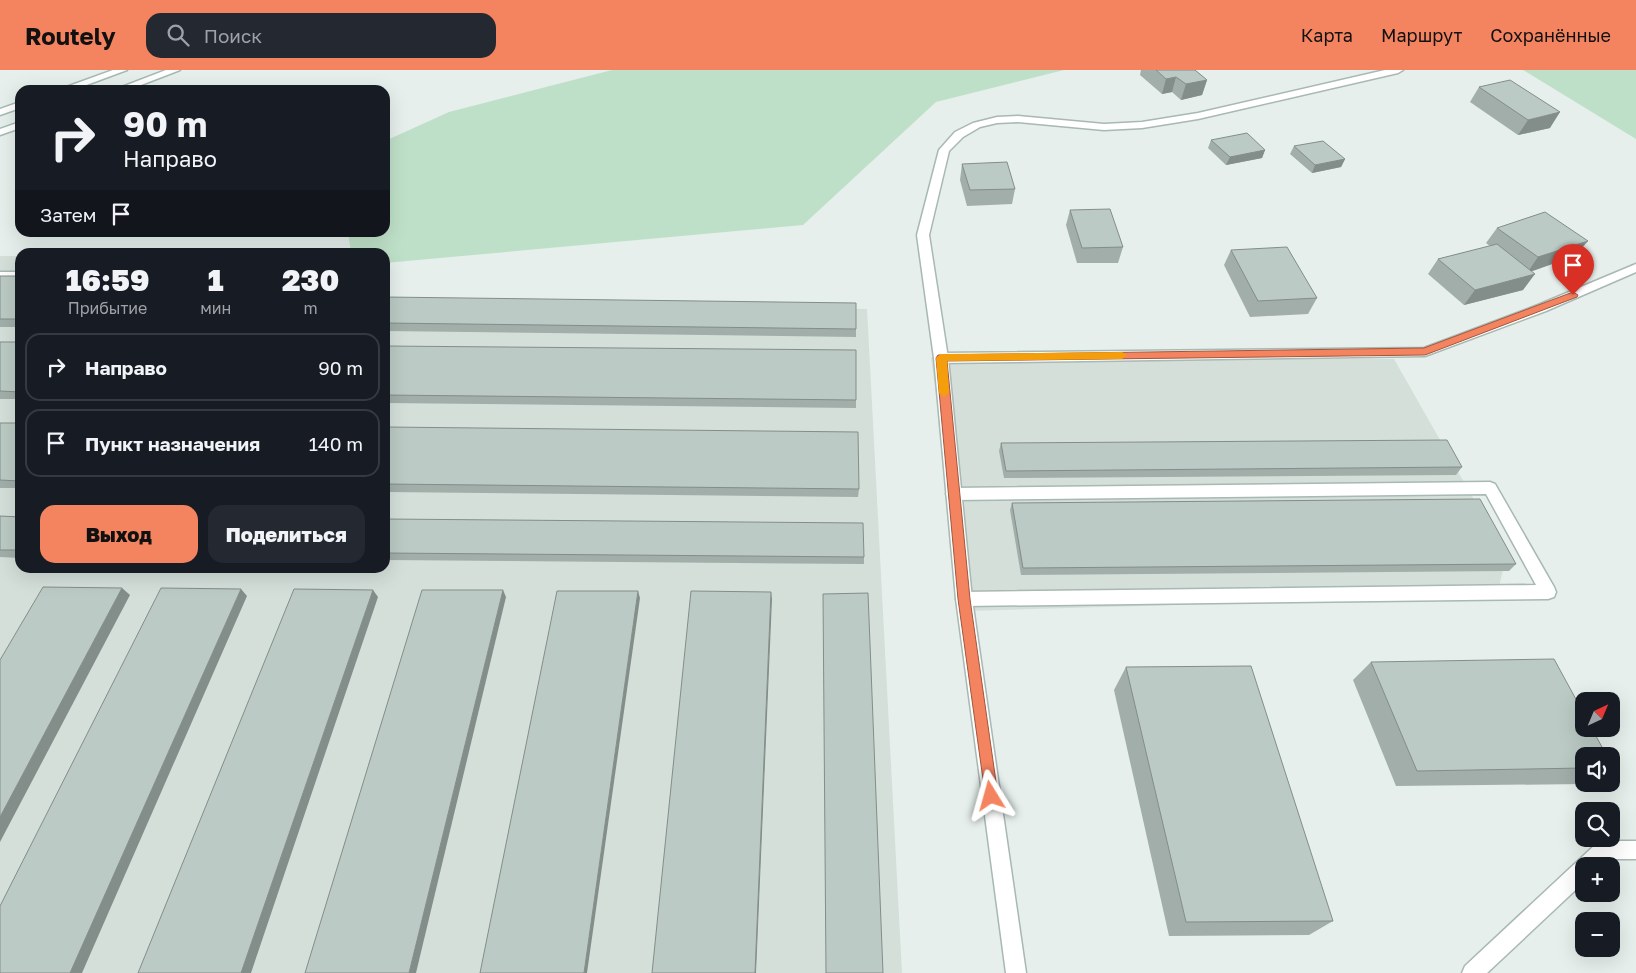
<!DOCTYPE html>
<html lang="ru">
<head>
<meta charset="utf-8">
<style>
  :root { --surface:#171b24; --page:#242831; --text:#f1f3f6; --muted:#9ea1a6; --line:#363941; --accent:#f4845f }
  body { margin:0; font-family:"Golos Text",sans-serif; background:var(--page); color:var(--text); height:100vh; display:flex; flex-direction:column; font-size:19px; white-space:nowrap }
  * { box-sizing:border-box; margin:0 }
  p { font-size:16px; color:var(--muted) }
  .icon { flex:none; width:28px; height:28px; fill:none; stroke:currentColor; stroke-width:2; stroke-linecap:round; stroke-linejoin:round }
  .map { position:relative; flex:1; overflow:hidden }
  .panel { position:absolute; left:15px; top:178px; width:375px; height:325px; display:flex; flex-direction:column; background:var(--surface); border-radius:15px; box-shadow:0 5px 20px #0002 }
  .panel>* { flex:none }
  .top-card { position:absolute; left:15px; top:15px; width:375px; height:152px; border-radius:15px; box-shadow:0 5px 20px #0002; background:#171b24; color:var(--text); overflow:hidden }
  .needle { width:32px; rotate:44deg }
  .controls { position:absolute; left:1575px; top:622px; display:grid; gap:10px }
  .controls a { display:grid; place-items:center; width:45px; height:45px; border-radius:10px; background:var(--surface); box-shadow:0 5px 20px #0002; font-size:25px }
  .pin { position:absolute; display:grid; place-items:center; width:42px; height:42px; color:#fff; margin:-51px -21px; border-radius:50% 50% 50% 0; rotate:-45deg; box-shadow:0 0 5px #0007 }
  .pin .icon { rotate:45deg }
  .me { position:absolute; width:55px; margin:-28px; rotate:352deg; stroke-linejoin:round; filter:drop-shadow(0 0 4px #0008) }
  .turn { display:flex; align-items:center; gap:18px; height:105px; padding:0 25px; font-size:22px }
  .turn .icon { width:65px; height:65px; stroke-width:2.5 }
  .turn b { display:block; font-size:35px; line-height:42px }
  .then { display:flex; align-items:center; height:48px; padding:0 25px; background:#0003; gap:10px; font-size:19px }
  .eta { display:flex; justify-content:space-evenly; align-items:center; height:85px; text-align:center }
  .eta b { font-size:30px; font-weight:800; line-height:35px }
  .button { display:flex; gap:10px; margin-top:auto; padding:10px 25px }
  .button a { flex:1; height:58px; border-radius:15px; background:var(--accent); color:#111; font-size:20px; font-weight:800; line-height:58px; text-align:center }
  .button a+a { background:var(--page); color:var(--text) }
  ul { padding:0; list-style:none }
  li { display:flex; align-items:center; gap:15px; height:68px; margin:0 10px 8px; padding:0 15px; border:2px solid var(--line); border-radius:15px }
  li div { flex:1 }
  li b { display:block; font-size:19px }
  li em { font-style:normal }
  header { display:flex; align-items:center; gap:30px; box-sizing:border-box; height:70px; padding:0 25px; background:var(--accent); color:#111 }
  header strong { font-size:24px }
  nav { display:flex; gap:28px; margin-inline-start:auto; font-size:18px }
  .search { width:350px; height:45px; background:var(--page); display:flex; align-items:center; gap:12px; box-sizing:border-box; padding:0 18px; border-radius:15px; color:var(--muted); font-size:19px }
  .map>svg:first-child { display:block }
  .built { fill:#d4dfda }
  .green { fill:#bfe0c8 }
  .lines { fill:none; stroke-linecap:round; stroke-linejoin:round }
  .service-casing { stroke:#a8b8b2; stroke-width:3 }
  .minor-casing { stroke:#a8b8b2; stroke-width:3 }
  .secondary-casing { stroke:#a4bbb3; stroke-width:3 }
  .service { fill:#fff; fill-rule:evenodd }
  .minor { fill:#fff; fill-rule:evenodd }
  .secondary { fill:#fff; fill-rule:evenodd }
  .wall { fill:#a1aea9 }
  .shaded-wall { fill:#838d89 }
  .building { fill:#bbcac4; stroke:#838d89 }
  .route { fill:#f4845f; stroke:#9f563e }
  .slow { fill:#f59e0b }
</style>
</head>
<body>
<header>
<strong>Routely</strong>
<div class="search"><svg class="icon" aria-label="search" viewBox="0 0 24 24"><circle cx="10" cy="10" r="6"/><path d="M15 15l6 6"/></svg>Поиск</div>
<nav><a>Карта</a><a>Маршрут</a><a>Сохранённые</a></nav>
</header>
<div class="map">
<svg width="1636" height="903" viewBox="0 0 1636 903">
  <rect width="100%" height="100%" fill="#e6efeb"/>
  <!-- built -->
  <g class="built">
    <polygon points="0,186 20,186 20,498 385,498 385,231 867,239 902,903 0,903"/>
    <polygon points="931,288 1394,289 1506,486 1497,526 967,541"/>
  </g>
  <!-- green -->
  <g class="green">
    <polygon points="612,0 1064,0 936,32 803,155 385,193 385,182 351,182 348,163 385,162 385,71 449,42"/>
    <polygon points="1523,0 1636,0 1636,69"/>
  </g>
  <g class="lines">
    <!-- service casing -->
    <g class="service-casing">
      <g id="service">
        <polygon points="1636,194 1636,202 1546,241 1425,286 941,293 936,291 934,288 936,285 941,283 1424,278 1538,235"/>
        <rect x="0" y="202" width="20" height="8"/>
        <polygon points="1490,412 1495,414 1554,517 1556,522 1554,527 1548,529 964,536 958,534 956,529 958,524 964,522 1536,515 1486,424 953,430 948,428 946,424 948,420 953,418"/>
        <polygon points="1604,771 1636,771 1636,789 1608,789 1601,796 1584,796 1584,812 1487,903 1462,903 1465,896 1597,773"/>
      </g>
    </g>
    <!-- minor casing -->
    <g class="minor-casing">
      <polygon id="minor" points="1385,0 1403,0 1398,3 1198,49 1142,58 1104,60 1018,52 997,53 980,57 963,67 949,81 929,165 948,288 972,529 1026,903 1006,903 956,529 934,288 917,165 939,80 955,62 973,53 997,47 1018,46 1104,54 1142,52 1198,43"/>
    </g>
    <!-- secondary casing -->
    <g class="secondary-casing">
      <g id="secondary">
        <polygon points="113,0 127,0 73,20 58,20"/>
        <polygon points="166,0 180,0 128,20 114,20"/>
        <polygon points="20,32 20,38 0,45 0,39"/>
        <polygon points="20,52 20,58 0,65 0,59"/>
      </g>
    </g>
    <!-- service -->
    <use href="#service" class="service"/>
    <!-- minor -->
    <use href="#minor" class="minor"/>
    <!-- secondary -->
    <use href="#secondary" class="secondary"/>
  </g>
  <!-- wall -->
  <g class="wall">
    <polygon points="1141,0 1195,0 1207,10 1202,25 1181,30 1172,22 1162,24 1140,5"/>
    <polygon points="1479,17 1550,58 1518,65 1470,32"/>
    <polygon points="1211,70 1265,80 1262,88 1226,95 1208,78"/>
    <polygon points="1294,76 1345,89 1341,97 1312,103 1290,84"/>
    <polygon points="962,94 1015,119 1012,134 967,136 960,110"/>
    <polygon points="1070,140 1123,177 1118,193 1077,193 1066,155"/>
    <polygon points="1497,158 1575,186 1531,201 1523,220 1464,235 1428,204 1438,189 1490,176 1486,173"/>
    <polygon points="1231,180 1317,228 1308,244 1250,247 1224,195"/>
    <rect x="0" y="206" width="20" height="51"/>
    <polygon points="385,227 856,259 856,267 385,261"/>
    <rect x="0" y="272" width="20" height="57"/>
    <polygon points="385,276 856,330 856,338 385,333"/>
    <rect x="0" y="353" width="20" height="65"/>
    <polygon points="385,357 859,419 858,427 385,422"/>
    <polygon points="1001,373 1462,397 1456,405 1004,408 999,381"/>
    <polygon points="1012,433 1516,494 1509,501 1021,505 1010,440"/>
    <polygon points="0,446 20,447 20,488 0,487"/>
    <polygon points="385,449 864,487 864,494 385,490"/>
    <polygon points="1371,592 1584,686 1584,714 1396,716 1353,610"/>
    <polygon points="1126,597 1333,851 1309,865 1169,866 1114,620"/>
  </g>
  <!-- shaded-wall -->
  <g class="shaded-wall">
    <polygon points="1176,7 1172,22 1162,24 1166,9"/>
    <polygon points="1207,10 1202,25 1181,30 1186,14"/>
    <polygon points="1560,42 1550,58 1518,65 1528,50"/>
    <polygon points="1265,80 1262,88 1226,95 1230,87"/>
    <polygon points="1345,89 1341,97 1312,103 1315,95"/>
    <polygon points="1588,171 1575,186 1527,203 1538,187"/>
    <polygon points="1535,204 1523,220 1464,235 1475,220"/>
    <polygon points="122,518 130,525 0,772 0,747"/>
    <polygon points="241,519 247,526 82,903 70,903"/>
    <polygon points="373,520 378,527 251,903 241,903"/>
    <polygon points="503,520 506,527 416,903 409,903"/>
    <polygon points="638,521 640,528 587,903 584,903"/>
    <polygon points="771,522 772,529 756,903 755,903"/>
  </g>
  <!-- building -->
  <g class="building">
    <polygon points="1156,0 1195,0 1207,10 1186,14 1176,7 1166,9"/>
    <polygon points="1510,10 1560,42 1528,50 1479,17"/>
    <polygon points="1247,63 1265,80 1230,87 1211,70"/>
    <polygon points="1323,71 1345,89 1315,95 1294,76"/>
    <polygon points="1007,92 1015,119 970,120 962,94"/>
    <polygon points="1110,139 1123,177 1082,178 1070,140"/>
    <polygon points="1545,142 1588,171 1538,187 1497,158"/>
    <polygon points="1497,174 1535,204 1475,220 1438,189"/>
    <polygon points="1287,177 1317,228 1258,231 1231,180"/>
    <rect x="0" y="206" width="20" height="43"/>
    <polygon points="385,227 856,233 856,259 385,253"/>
    <polygon points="0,272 20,272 20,322 0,321"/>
    <polygon points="385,276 856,280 856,330 385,325"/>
    <polygon points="0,353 20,353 20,411 0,410"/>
    <polygon points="385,357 858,362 859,419 385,414"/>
    <polygon points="1447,370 1462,397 1006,401 1001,373"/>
    <polygon points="1480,429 1516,494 1023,498 1012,433"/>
    <polygon points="0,446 20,447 20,480 0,480"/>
    <polygon points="385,449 863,453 864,487 385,483"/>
    <polygon points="43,517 122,518 0,747 0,590"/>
    <polygon points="161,518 241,519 70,903 0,903 0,836"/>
    <polygon points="294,519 373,520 241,903 138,903"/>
    <polygon points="422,520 503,520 409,903 305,903"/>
    <polygon points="557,521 638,521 584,903 480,903"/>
    <polygon points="691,521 771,522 755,903 652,903"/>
    <polygon points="868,523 883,903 826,903 823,524"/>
    <polygon points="1554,589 1584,644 1584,659 1592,659 1607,686 1584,686 1584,698 1417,701 1371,592"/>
    <polygon points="1251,596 1333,851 1186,852 1126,597"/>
  </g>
  <!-- route -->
  <polygon class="route" points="1573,222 1578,225 1577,227 1425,285 947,291 970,529 998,726 996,731 991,733 986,731 958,529 936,288 938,285 1424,278"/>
  <!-- slow -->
  <polygon class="slow" points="1122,282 1127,285 1122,289 947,291 949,323 944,327 939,323 936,288 941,284"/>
</svg>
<div class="controls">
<a><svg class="needle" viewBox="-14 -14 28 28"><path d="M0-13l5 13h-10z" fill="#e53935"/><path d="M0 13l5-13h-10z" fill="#9ea1a6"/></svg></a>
<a><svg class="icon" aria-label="sound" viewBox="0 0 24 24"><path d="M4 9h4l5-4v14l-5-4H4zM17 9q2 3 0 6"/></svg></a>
<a><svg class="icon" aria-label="search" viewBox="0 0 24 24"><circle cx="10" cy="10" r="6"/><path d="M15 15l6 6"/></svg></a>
<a>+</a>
<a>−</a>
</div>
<div class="pin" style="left:1573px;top:225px;background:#d93025"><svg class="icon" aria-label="arrive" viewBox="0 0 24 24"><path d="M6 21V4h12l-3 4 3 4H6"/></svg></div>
<svg class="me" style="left:991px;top:726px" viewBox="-20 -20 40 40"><path d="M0-17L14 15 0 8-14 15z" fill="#f4845f" stroke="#fff" stroke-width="4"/></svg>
<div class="top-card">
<div class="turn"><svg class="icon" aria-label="right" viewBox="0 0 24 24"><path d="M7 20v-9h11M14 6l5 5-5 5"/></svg><div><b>90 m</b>Направо</div></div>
<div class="then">Затем<svg class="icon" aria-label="arrive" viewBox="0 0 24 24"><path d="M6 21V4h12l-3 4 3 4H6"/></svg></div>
</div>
<section class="panel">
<div class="eta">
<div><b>16:59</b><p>Прибытие</p></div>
<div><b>1</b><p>мин</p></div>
<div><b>230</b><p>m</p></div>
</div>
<ul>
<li><svg class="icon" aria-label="right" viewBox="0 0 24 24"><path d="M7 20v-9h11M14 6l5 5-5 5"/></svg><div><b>Направо</b></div><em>90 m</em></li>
<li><svg class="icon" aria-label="arrive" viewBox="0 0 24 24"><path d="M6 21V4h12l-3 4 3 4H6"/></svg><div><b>Пункт назначения</b></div><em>140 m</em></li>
</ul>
<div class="button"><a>Выход</a><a>Поделиться</a></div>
</section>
</div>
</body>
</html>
